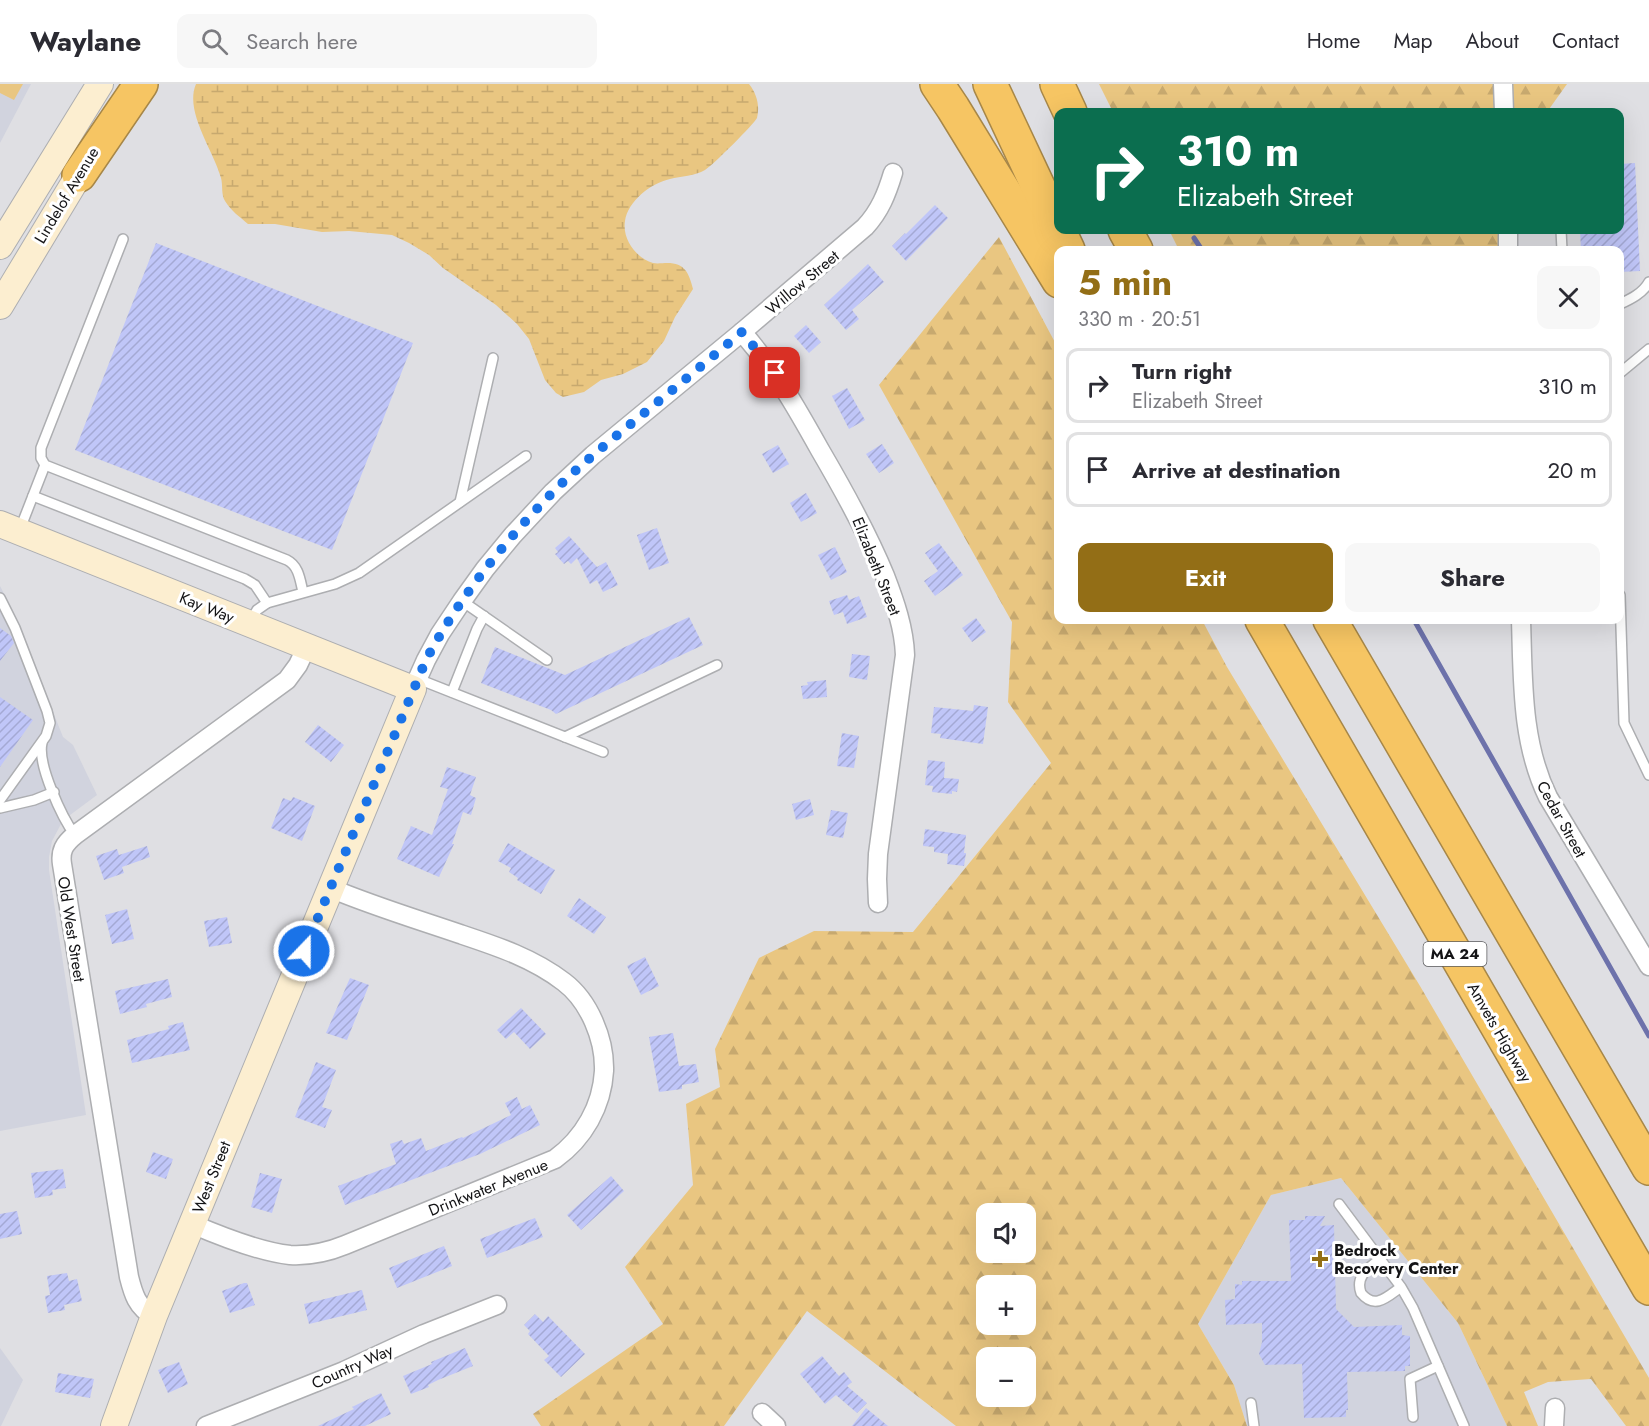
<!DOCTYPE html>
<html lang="en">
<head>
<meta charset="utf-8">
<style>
  :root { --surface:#fff; --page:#f7f7f7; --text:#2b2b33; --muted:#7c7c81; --line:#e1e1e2; --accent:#936e16 }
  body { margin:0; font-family:Jost,sans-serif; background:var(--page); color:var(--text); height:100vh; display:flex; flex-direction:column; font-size:22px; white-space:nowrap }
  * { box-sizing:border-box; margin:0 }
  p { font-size:20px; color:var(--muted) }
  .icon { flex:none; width:33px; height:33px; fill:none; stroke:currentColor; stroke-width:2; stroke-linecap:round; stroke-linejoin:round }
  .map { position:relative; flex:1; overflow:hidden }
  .details { position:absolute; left:1054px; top:162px; width:570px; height:378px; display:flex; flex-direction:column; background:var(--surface); border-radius:12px; box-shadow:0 6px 24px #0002 }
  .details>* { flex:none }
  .banner { position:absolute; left:1054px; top:24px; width:570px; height:126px; border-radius:12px; box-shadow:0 6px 24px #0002; background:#0b6e4f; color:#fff; overflow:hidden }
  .controls { position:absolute; left:976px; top:1119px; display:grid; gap:12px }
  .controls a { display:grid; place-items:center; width:60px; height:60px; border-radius:12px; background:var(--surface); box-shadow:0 6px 24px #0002; font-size:30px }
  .pin { position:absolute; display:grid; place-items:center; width:51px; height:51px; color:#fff; margin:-26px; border-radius:12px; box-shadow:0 3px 9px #0006 }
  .me { position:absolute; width:66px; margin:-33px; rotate:22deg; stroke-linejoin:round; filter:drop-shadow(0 0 4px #0008) }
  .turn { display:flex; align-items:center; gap:21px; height:126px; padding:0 24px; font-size:27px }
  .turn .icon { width:78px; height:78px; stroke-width:2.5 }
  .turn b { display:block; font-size:42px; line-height:51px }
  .round { display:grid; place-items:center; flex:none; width:63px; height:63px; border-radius:12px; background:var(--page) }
  .headline { display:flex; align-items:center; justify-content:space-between; height:102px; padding:0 24px }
  h1 { font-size:36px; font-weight:700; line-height:45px; color:var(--accent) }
  .button { display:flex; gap:12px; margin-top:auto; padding:12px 24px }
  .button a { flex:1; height:69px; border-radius:12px; background:var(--accent); color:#fff; font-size:24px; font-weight:700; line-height:69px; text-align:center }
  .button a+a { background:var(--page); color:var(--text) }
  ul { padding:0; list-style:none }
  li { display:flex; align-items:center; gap:18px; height:75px; margin:0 12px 9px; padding:0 12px; border:3px solid var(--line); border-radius:12px }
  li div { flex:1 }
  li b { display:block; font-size:22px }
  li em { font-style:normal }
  header { display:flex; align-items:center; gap:36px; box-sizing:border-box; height:84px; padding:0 30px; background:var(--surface); border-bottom:2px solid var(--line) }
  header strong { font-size:28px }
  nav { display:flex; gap:33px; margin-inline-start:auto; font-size:21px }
  .search { width:420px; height:54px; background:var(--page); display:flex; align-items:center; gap:15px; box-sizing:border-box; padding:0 21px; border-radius:12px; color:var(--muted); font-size:22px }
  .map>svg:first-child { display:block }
  .built { fill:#d1d3de }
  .grass { fill:#e9c681 }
  .forest { fill:url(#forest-firs); fill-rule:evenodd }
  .wetland { fill:url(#wetland-marsh) }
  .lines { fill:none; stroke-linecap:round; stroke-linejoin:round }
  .stream { stroke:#6d72ab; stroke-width:5 }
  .building { fill:url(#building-hatch) }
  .lane-casing { stroke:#adaeb1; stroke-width:12 }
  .street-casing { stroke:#adaeb1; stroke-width:21 }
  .secondary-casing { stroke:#adaeb1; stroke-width:28 }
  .highway-casing { stroke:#a78748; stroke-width:36 }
  .lane { stroke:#fff; stroke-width:9 }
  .street { stroke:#fff; stroke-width:18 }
  .secondary { stroke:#fceed0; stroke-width:26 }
  .highway { stroke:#f6c563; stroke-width:33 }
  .route { stroke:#1a73e8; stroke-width:10; stroke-dasharray:0 18 }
  .poi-dot { fill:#936e16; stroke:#fff; stroke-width:2 }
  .labels { text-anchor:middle; stroke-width:6; stroke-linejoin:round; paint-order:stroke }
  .shield { fill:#fff; stroke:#5a5a5c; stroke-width:1.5 }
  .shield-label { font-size:15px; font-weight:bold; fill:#141416 }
  .street-label { font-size:16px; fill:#141416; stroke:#fff }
  .poi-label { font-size:16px; font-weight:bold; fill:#141416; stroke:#fff; text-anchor:start }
</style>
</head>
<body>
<header>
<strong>Waylane</strong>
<div class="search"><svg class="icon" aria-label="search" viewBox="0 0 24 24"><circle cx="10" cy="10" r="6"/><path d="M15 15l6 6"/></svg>Search here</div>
<nav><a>Home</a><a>Map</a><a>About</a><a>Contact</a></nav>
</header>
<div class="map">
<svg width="1649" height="1342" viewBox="0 0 1649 1342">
  <defs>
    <pattern id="forest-firs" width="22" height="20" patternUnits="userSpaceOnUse" patternTransform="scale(1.5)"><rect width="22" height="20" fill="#e9c681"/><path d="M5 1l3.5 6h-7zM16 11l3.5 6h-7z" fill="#c7a96f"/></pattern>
    <pattern id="wetland-marsh" width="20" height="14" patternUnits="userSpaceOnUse" patternTransform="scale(1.5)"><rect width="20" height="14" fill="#e9c681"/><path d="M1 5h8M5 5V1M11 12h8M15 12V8" fill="none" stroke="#c7a96f"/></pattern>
    <pattern id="building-hatch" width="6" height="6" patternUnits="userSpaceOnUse" patternTransform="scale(1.5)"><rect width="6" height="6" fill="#c0c6f8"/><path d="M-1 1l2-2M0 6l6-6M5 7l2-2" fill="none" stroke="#a4a9d4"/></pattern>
  </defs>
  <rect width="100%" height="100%" fill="#dfdfe3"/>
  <!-- built -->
  <g class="built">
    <polygon points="0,0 31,0 0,59"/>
    <polygon points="0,502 12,525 63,653 73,661 97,711 70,731 61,740 52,757 49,773 49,786 86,1031 0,1047"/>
    <polygon points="1341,1094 1458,1239 1507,1342 1247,1342 1234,1301 1198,1240 1271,1111"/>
    <polygon points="0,1264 23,1296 1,1342 0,1342"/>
  </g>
  <!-- grass -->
  <polygon class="grass" points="0,0 23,0 14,16 0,9"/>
  <!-- forest -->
  <g class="forest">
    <polygon points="1099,0 1567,0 1547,28 1113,28"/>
    <polygon points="1169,146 1508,146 1508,166 1179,166"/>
    <path d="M999,153L1059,266V536H1202L1227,583L1420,902L1649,1294V1342H1626L1591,1295L1548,1298L1524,1308L1538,1342H1507L1458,1239L1341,1094L1271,1111L1198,1240L1234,1301L1247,1342H956L807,1227L724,1342H541L533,1330L663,1240L625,1183L693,1101L686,1020L720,1003L715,965L759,874L814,847L913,848L1051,679L1008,618L1012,538L879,301ZM987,1130H1026V1168H987ZM987,1202H1026V1240H987ZM987,1274H1026V1312H987Z"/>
  </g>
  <!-- wetland -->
  <path class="wetland" d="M196,0H749C757,10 760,22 757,34C755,39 712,82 705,86C695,92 681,92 670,95C651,99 628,117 625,137C622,155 636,174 653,179C657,180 663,179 667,179C685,179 689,189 693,205L675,233L664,257L647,278L623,290L601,296L584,308L563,313L556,309L545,296L529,255L517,240L496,221L443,184L429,171L409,159L392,151L349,147L322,148L275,140H248C240,133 231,127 225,117C221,111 223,101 221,94C214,67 184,28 196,0Z"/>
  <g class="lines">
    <!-- stream -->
    <g class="stream">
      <polyline points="1194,154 1202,166"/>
      <polyline points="1414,536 1649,952"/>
    </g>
  </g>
  <!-- building -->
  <g class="building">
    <polygon points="1635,79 1640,187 1620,188 1620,166 1581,166 1580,146 1620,146 1620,80"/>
    <polygon points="935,121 948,134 906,177 892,162 905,149 906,150"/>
    <polygon points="156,159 413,259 332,466 75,366"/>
    <polygon points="868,180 884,198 852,226 859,235 846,246 824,221"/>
    <polygon points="806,241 821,258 809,269 794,252"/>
    <polygon points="847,304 865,336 849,345 832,312"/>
    <polygon points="882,360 894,379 879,389 866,370"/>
    <polygon points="778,361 789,380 773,389 762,370"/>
    <polygon points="806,409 817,429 801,438 790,419"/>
    <polygon points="657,444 669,479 649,486 637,451"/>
    <polygon points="569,452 597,483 606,478 618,501 603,508 597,496 590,500 577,474 571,480 568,477 564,480 555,470 558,468 555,464"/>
    <polygon points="939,459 963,491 935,512 924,497 938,487 925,469"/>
    <polygon points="835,463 847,488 831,496 818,471"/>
    <polygon points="847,511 849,516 859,512 867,533 847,540 843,528 834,531 829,517"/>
    <polygon points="689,533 703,561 556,630 551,626 481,599 495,563 565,591"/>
    <polygon points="976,534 986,548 972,558 962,544"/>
    <polygon points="0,544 11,552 14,559 0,577"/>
    <polygon points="852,570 870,572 867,596 849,593"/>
    <polygon points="826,596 827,613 803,615 801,602 808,601 807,598"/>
    <polygon points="0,613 33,636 0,683"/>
    <polygon points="974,621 988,623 983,660 940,654 941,650 931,649 934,623 973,627"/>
    <polygon points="318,641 344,661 331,678 305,658"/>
    <polygon points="842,649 859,652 854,684 837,682"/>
    <polygon points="928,676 945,678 944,694 959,695 957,708 952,707 952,710 932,708 933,702 925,701"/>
    <polygon points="447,683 476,693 470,711 476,714 471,731 463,728 452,760 454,760 439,793 397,775 411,742 432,751 448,705 440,703"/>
    <polygon points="293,713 315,722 302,757 271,744 283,714 291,717"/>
    <polygon points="810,715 814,731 796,736 792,720"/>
    <polygon points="831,726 848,729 843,754 826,751"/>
    <polygon points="925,745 966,751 964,769 966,769 964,782 947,780 948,770 934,768 934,763 923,762"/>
    <polygon points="508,759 555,786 541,810 517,796 518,794 509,788 511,784 498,777"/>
    <polygon points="147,762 150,773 122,783 124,789 104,796 96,772 117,765 119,771"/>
    <polygon points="579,814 606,833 594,850 567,832"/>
    <polygon points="127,825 134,855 112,860 105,831"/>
    <polygon points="227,833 232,859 209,863 204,837"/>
    <polygon points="645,873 659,902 641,911 627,882"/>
    <polygon points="350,894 369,901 347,956 326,949"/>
    <polygon points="168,895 172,913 146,920 147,923 120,930 115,907"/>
    <polygon points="521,924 546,950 530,965 514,948 506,955 497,946"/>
    <polygon points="183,938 190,966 132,979 127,956 169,945 168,942"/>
    <polygon points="673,949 679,982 696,980 699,998 682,1001 682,1005 659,1008 649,953"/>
    <polygon points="316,978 336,986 322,1023 332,1026 325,1044 295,1033"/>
    <polygon points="517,1013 522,1025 530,1021 540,1041 480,1070 345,1121 338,1102 396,1080 390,1060 402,1056 404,1060 421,1054 426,1067 462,1053 463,1054 511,1031 505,1019"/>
    <polygon points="153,1068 173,1075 166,1095 146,1088"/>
    <polygon points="63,1085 66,1104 52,1106 53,1111 35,1114 31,1089"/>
    <polygon points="260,1089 282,1095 272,1129 251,1123"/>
    <polygon points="611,1092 624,1107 581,1146 567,1131"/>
    <polygon points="17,1127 22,1150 0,1155 0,1130"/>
    <polygon points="1305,1132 1325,1132 1320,1142 1334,1141 1336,1225 1354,1243 1402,1241 1402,1251 1410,1252 1410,1282 1405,1282 1405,1287 1347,1288 1348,1326 1346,1326 1346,1333 1304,1334 1302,1280 1265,1281 1259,1270 1262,1258 1262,1239 1226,1241 1225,1216 1235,1215 1235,1200 1242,1201 1242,1197 1291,1197 1289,1136 1305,1136"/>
    <polygon points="535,1134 543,1153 487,1174 480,1155"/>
    <polygon points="444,1162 452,1182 397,1204 389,1184"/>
    <polygon points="67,1189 69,1197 77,1195 82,1217 64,1221 65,1226 48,1229 45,1212 50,1211 47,1192"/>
    <polygon points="244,1199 247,1199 255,1221 230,1229 222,1207"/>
    <polygon points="362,1206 367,1226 309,1240 304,1220"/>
    <polygon points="535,1230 543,1238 548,1232 585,1270 561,1293 544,1276 549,1272 528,1250 530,1247 524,1241"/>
    <polygon points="465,1264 473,1282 438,1296 428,1301 429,1303 411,1310 403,1292 432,1280 431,1278"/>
    <polygon points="822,1272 839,1292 844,1288 852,1298 847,1302 867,1319 857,1329 836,1311 825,1320 800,1290"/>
    <polygon points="179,1278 188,1300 168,1309 158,1286"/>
    <polygon points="58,1289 94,1295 90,1314 55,1308"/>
    <polygon points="381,1309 391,1330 365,1342 318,1342 354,1325 352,1323"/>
    <polygon points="866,1324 888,1342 852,1342"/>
  </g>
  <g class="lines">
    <!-- lane casing -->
    <g class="lane-casing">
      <g id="lane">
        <polyline points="1561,146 1562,166"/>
        <path d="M123,155L41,364V374L45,381L287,476C299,482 300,496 303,508"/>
        <path d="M1620,220C1631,215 1643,209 1649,198"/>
        <polyline points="1620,289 1649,265"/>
        <polyline points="33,412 245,495 255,501 267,519"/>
        <polyline points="460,418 493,274"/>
        <polyline points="20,445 45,381"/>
        <polyline points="1620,511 1624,639 1649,691"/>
        <polyline points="0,514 15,544 47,627 50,639 46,652 0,716"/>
        <polyline points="462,517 547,576"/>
        <polyline points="250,538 257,526 267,519 335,500 359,489 526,372"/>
        <polyline points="418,595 603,668"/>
        <polyline points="452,608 477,545 484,532"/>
        <polyline points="565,653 717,581"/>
        <path d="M42,659C37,680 62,734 75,751"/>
        <polyline points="0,724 34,716 54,708"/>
        <polyline points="1339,1120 1380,1175"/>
        <path d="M1401,1203C1387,1213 1375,1226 1361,1209C1355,1192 1368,1185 1380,1175L1401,1203L1413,1224L1464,1342"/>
        <polyline points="1251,1319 1254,1342"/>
        <polyline points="1413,1333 1410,1295 1438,1282"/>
      </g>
    </g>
    <!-- street casing -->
    <g class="street-casing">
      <g id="street">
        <polyline points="1503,0 1504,28"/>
        <polyline points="1508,146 1508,166"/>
        <path d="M742,248C775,286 796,323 820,366C844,407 867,448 885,492C895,518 904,544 905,571L878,770L877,795L878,819"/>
        <path d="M1521,536C1523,596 1521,658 1548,713L1649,882"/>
        <path d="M413,605L426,576L440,550L462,517L485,485L513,451L553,408L593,371L742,248L865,143C880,127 887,109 893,89"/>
        <path d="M192,1140C220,1152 260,1168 290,1171C309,1172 328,1168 345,1161L555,1075C584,1054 602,1022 604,987C605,955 589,917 564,898C533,874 496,862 460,850C416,835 373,822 330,804"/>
        <path d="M154,1232C137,1224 133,1209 129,1193L62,780C60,767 64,760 75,751L287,596L298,581L307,562"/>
        <polyline points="762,1329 776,1342"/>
        <polyline points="206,1342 344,1287 424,1250 497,1221"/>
        <polyline points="1554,1342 1555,1324"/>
      </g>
    </g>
    <!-- secondary casing -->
    <g class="secondary-casing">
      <g id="secondary">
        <polyline points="0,162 100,0"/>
        <polyline points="0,222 88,76"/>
        <polyline points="0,440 413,605 154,1232 114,1342"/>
      </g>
    </g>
    <!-- highway casing -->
    <g class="highway-casing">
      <g id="highway">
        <polyline points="937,0 953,24 1059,197"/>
        <polyline points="990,0 1068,166"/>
        <polyline points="1057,0 1070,28"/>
        <polyline points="79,91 141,0"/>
        <polyline points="1125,146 1136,166"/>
        <polyline points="1262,536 1649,1204"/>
        <polyline points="1330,536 1649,1084"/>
      </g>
    </g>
    <!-- lane -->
    <use href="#lane" class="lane"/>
    <!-- street -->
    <use href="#street" class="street"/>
    <!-- secondary -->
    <use href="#secondary" class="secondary"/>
    <!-- highway -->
    <use href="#highway" class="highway"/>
  </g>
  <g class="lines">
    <!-- route -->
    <path class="route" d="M304,867L426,576C459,514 504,458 553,408C578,383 605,361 632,339C669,309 706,278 742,248L775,289"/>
  </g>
  <!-- markers -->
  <path class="poi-dot" d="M1317 1166h6v6h6v6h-6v6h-6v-6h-6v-6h6z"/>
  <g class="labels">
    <!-- shield labels -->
    <rect class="shield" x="1423.5" y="858" width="63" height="24" rx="4.5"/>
    <g class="shield-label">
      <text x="1455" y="875">MA 24</text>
    </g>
    <!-- street labels -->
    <g class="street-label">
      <text transform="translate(66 111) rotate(-59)" y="6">Lindelof Avenue</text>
      <text transform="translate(802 198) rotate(-40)" y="6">Willow Street</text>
      <text transform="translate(877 482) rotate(68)" y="6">Elizabeth Street</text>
      <text transform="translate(207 523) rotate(22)" y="6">Kay Way</text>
      <text transform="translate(1562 735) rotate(61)" y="6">Cedar Street</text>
      <text transform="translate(72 845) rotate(81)" y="6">Old West Street</text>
      <text transform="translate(1500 948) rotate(60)" y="6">Amvets Highway</text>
      <text transform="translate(211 1093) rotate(-68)" y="6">West Street</text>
      <text transform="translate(488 1103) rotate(-22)" y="6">Drinkwater Avenue</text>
      <text transform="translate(352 1282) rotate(-24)" y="6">Country Way</text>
    </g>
    <!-- poi labels -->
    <g class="poi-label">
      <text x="1334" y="1172">Bedrock<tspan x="1334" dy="18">Recovery Center</tspan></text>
    </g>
  </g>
</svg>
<div class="controls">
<a><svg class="icon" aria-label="sound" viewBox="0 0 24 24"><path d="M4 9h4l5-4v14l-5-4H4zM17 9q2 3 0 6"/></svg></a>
<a>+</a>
<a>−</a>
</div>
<div class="pin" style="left:775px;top:289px;background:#d93025"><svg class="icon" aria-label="arrive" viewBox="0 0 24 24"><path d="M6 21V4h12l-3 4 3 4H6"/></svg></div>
<svg class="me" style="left:304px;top:867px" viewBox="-20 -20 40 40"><circle r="17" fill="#1a73e8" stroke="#fff" stroke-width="3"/><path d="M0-11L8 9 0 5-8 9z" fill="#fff"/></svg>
<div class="banner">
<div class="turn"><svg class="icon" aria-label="right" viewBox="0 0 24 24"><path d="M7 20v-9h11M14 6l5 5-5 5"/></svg><div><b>310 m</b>Elizabeth Street</div></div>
</div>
<section class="details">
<div class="headline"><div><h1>5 min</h1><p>330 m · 20:51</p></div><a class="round"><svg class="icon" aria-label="close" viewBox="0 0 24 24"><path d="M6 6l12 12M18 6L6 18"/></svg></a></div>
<ul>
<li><svg class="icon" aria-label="right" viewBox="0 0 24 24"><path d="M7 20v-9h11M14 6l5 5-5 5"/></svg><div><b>Turn right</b><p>Elizabeth Street</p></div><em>310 m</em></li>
<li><svg class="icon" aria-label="arrive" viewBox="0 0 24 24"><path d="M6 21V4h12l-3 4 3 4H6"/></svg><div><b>Arrive at destination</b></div><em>20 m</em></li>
</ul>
<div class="button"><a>Exit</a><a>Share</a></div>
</section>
</div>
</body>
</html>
